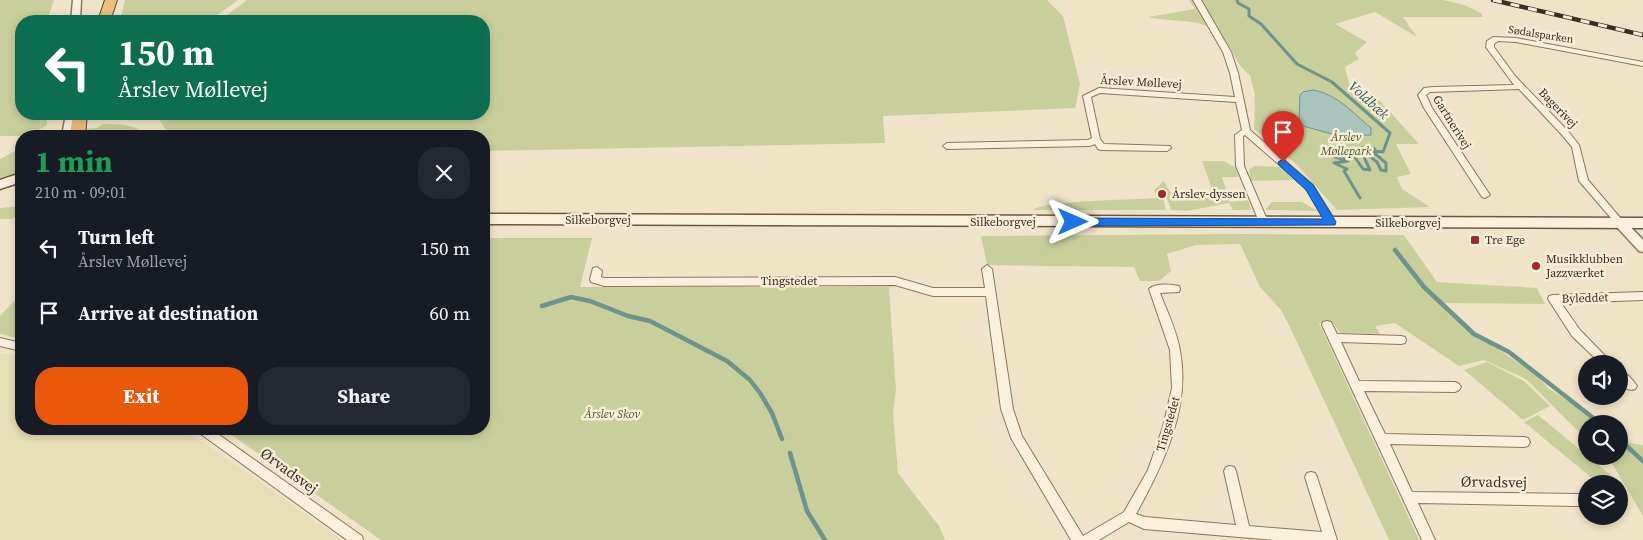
<!DOCTYPE html>
<html lang="en">
<head>
<meta charset="utf-8">
<style>
  :root { --surface:#171b24; --page:#242831; --text:#f1f3f6; --muted:#9ea1a6; --accent:#ea580c }
  body { margin:0; font-family:"Source Serif 4",serif; background:var(--page); color:var(--text); height:100vh; display:flex; flex-direction:column; font-size:19px; white-space:nowrap }
  * { box-sizing:border-box; margin:0 }
  p { font-size:16px; color:var(--muted) }
  .icon { flex:none; width:28px; height:28px; fill:none; stroke:currentColor; stroke-width:2; stroke-linecap:round; stroke-linejoin:round }
  .map { position:relative; flex:1; overflow:hidden }
  .details { position:absolute; left:15px; top:130px; width:475px; height:305px; display:flex; flex-direction:column; background:var(--surface); border-radius:20px; box-shadow:0 2px 8px #0003 }
  .details>* { flex:none }
  .guide { position:absolute; left:15px; top:15px; width:475px; height:105px; border-radius:20px; box-shadow:0 2px 8px #0003; background:#0b6e4f; color:#fff; overflow:hidden }
  .buttons { position:absolute; left:1578px; top:355px; display:grid; gap:10px }
  .buttons a { display:grid; place-items:center; width:50px; height:50px; border-radius:50%; background:var(--surface); box-shadow:0 2px 8px #0003; font-size:25px }
  .pin { position:absolute; display:grid; place-items:center; width:42px; height:42px; color:#fff; margin:-51px -21px; border-radius:50% 50% 50% 0; rotate:-45deg; box-shadow:0 0 5px #0007 }
  .pin .icon { rotate:45deg }
  .me { position:absolute; width:55px; margin:-28px; rotate:90deg; stroke-linejoin:round; filter:drop-shadow(0 0 4px #0008) }
  .turn { display:flex; align-items:center; gap:18px; height:105px; padding:0 20px; font-size:22px }
  .turn .icon { width:65px; height:65px; stroke-width:2.5 }
  .turn b { display:block; font-size:35px; line-height:42px }
  .round { display:grid; place-items:center; flex:none; width:52px; height:52px; border-radius:20px; background:var(--page) }
  .headline { display:flex; align-items:center; justify-content:space-between; height:85px; padding:0 20px }
  h1 { font-size:30px; font-weight:700; line-height:38px; color:#1e9e55 }
  .action { display:flex; gap:10px; margin-top:auto; padding:10px 20px }
  .action a { flex:1; height:58px; border-radius:20px; background:var(--accent); color:#fff; font-size:20px; font-weight:700; line-height:58px; text-align:center }
  .action a+a { background:var(--page); color:var(--text) }
  ul { padding:0; list-style:none }
  li { display:flex; align-items:center; gap:15px; height:65px; padding:0 20px }
  li div { flex:1 }
  li b { display:block; font-size:19px }
  li em { font-style:normal }
  .map>svg:first-child { display:block }
  .farmland { fill:#e6deb5 }
  .green { fill:#c9cf9b }
  .water { fill:#a9c4bc; stroke:#6f938a }
  .lines { fill:none; stroke-linecap:round; stroke-linejoin:round }
  .stream-far1 { stroke:#6f938a; stroke-width:3 }
  .stream { stroke:#6f938a; stroke-width:4.5 }
  .minor-casing { stroke:#8d765c; stroke-width:2 }
  .tertiary-casing { stroke:#8d765c; stroke-width:3 }
  .secondary-casing { stroke:#6f573f; stroke-width:3 }
  .trunk-casing { stroke:#5b4430; stroke-width:2 }
  .minor { fill:#faf1dc; fill-rule:evenodd }
  .tertiary { fill:#faf1dc; fill-rule:evenodd }
  .secondary { fill:#faf1dc; fill-rule:evenodd }
  .trunk { fill:#eabe7c; fill-rule:evenodd }
  .rail-casing { stroke:#3d2e20; stroke-width:4.5 }
  .rail { stroke:#f7eed8; stroke-width:3; stroke-dasharray:9; stroke-linecap:butt }
  .route { fill:#1a73e8; stroke:#114b97 }
  .poi-dot { fill:#9e2a2b; stroke:#f7eed8; stroke-width:2 }
  .labels { text-anchor:middle; stroke-width:5; stroke-linejoin:round; paint-order:stroke }
  .far-street-label { font-size:11px; fill:#3d2e20; stroke:#f7eed8 }
  .street-label { font-size:12px; fill:#3d2e20; stroke:#f7eed8 }
  .park-label { font-size:12px; font-style:italic; fill:#4d5a26; stroke:#f7eed8 }
  .poi-label { font-size:12px; fill:#3d2e20; stroke:#f7eed8; text-anchor:start }
  .water-label { font-size:14px; font-style:italic; fill:#2f5d5a; stroke:#f7eed8 }
  .near-street-label { font-size:15px; fill:#3d2e20; stroke:#f7eed8 }
</style>
</head>
<body>
<div class="map">
<svg width="1643" height="540" viewBox="0 0 1643 540">
  <rect width="100%" height="100%" fill="#f0e4c8"/>
  <!-- farmland -->
  <polygon class="farmland" points="0,353 21,357 21,429 177,429 208,445 342,540 0,540"/>
  <!-- green -->
  <g class="green">
    <polygon points="0,0 54,0 47,21 21,21 21,114 47,114 47,125 28,136 0,136"/>
    <polygon points="125,0 238,0 209,21 120,21"/>
    <polygon points="247,0 1047,0 1063,16 1080,84 1075,108 883,116 885,143 484,151 484,136 170,136 155,114 484,114 484,21 219,21"/>
    <path d="M1189,0H1443L1464,5L1481,13L1483,17H1403L1417,37L1375,12L1335,24L1367,42L1355,53L1359,59L1345,67L1352,94L1373,93L1419,144H1396L1411,174L1397,177L1402,189L1430,207L1337,210L1297,165L1254,129L1255,95L1250,75C1237,66 1234,52 1225,40C1206,15 1175,24 1148,17L1195,9Z"/>
    <path d="M103,124C120,124 135,124 148,136H83L82,129L97,128Z"/>
    <polygon points="21,148 21,173 0,182 0,159"/>
    <path d="M1202,161H1224L1236,168L1238,177H1222L1230,202L1248,200L1251,210H1233L1229,203L1187,211L1171,210L1167,198H1163L1166,210H1033C1045,200 1135,200 1157,198L1154,190L1164,181L1173,198H1215Z"/>
    <polygon points="1255,166 1281,167 1295,180 1251,181 1249,169"/>
    <polygon points="1272,202 1302,202 1318,211 1265,210"/>
    <polygon points="21,206 20,215 12,219 0,219 0,208"/>
    <polygon points="1243,234 1404,235 1437,282 1537,288 1545,304 1440,303 1474,333 1534,373 1549,389 1607,424 1586,424 1586,439 1526,379 1484,360 1459,366 1395,323 1375,326 1380,334 1340,333 1333,323 1319,323 1419,540 1389,540 1289,325 1281,310 1260,287 1240,244 1196,245 1167,254 1171,271 1159,281 1140,281 1134,267 987,265 981,236"/>
    <polygon points="484,238 592,238 580,287 889,287 896,390 893,413 898,473 939,526 945,540 381,540 223,429 484,429"/>
    <polygon points="21,294 21,339 0,334 0,316"/>
    <polygon points="1487,362 1524,381 1550,406 1523,420 1464,370"/>
    <polygon points="1538,415 1613,477 1599,484 1524,422"/>
    <polygon points="1619,433 1630,443 1643,445 1643,516 1613,465 1604,456 1619,456"/>
  </g>
  <!-- water -->
  <path class="water" d="M1313,90C1337,94 1353,113 1371,128V135L1339,136L1303,126L1299,121L1300,95L1303,92Z"/>
  <g class="lines">
    <!-- stream-far1 -->
    <g class="stream-far1">
      <polyline points="1237,0 1238,3 1249,9 1249,16 1261,24 1297,64 1332,82 1390,133 1383,152 1372,151 1386,163 1386,171 1381,170 1377,162 1368,155 1364,157 1370,170 1363,169 1352,153 1346,149 1336,150 1346,157 1332,156 1348,161 1334,163 1347,169 1344,171 1360,198"/>
      <polyline points="1351,150 1365,147 1375,149"/>
    </g>
    <!-- stream -->
    <g class="stream">
      <polyline points="1395,250 1424,287 1474,334 1509,352 1601,424"/>
      <polyline points="542,306 571,297 590,301 628,316 650,321 727,361 750,380 760,393 772,413 782,439"/>
      <polyline points="1619,439 1643,461"/>
      <polyline points="790,453 807,511 825,540"/>
    </g>
    <!-- minor casing -->
    <g class="minor-casing">
      <g id="minor">
        <polygon points="1193,0 1201,0 1231,52 1238,73 1250,130 1313,185 1336,222 1334,224 1328,224 1307,189 1245,135 1243,136 1244,166 1268,222 1263,225 1260,224 1236,166 1235,135 1242,130 1236,102 1100,93 1091,97 1100,139 1104,144 1170,146 1171,148 1167,151 1101,150 1098,149 1095,144 1090,146 947,149 943,146 947,143 1088,140 1092,138 1083,96 1099,88 1235,97 1230,73 1223,52"/>
        <polygon points="1493,37 1516,38 1643,62 1643,66 1516,42 1498,41 1494,44 1494,47 1515,76 1568,131 1579,145 1588,180 1623,221 1625,223 1623,225 1617,225 1579,181 1572,147 1562,135 1519,89 1430,92 1426,95 1432,108 1490,195 1485,198 1482,197 1424,108 1418,95 1424,88 1433,87 1514,85 1486,47 1487,41"/>
        <path d="M987,265L992,269L1013,409L1022,436L1083,536L1124,512L1148,470L1163,427L1172,388L1170,350L1149,289C1155,283 1170,284 1179,286L1180,289L1179,292L1160,293C1167,311 1177,331 1180,351C1191,408 1163,465 1136,514L1145,517L1236,525L1224,471L1226,467L1230,466L1234,467L1236,471L1249,526L1322,532L1305,477L1307,473L1311,472L1315,473L1317,477L1337,540H1274L1144,529L1129,522L1099,540H1071L1011,438L1001,409L986,296H933L895,285L604,286L591,282L590,279L593,268L597,267L602,271L601,277L604,278L895,277L933,288H985L982,269Z"/>
        <polygon points="1643,292 1643,300 1561,303 1580,330 1613,364 1601,364 1572,336 1548,299 1549,296 1553,295"/>
        <polygon points="1327,321 1331,322 1337,334 1401,336 1405,337 1406,340 1405,343 1401,344 1341,342 1359,381 1455,382 1459,384 1461,387 1459,390 1455,392 1364,391 1385,434 1524,437 1528,438 1530,442 1528,446 1524,447 1390,444 1412,492 1578,494 1582,496 1584,500 1582,504 1578,506 1418,503 1435,540 1422,540 1322,325 1323,322"/>
        <polygon points="0,338 21,343 21,351 0,346"/>
        <path d="M1619,370C1626,372 1633,380 1637,386L1635,389C1627,392 1624,386 1619,381Z"/>
        <polygon points="196,429 211,429 362,536 363,540 347,540 198,432"/>
      </g>
    </g>
    <!-- tertiary casing -->
    <g class="tertiary-casing">
      <g id="tertiary">
        <polygon points="73,0 81,0 80,21 71,21"/>
        <polygon points="66,114 76,114 72,136 62,136"/>
        <polygon points="1620,219 1624,220 1643,240 1643,252 1639,251 1616,226 1614,223"/>
      </g>
    </g>
    <!-- secondary casing -->
    <g class="secondary-casing">
      <g id="secondary">
        <polygon points="21,173 21,182 0,189 0,180"/>
        <polygon points="484,214 1643,218 1643,228 484,224"/>
      </g>
    </g>
    <!-- trunk casing -->
    <g class="trunk-casing">
      <g id="trunk">
        <polygon points="105,0 117,0 110,21 98,21"/>
        <polygon points="73,114 87,114 85,136 70,136"/>
      </g>
    </g>
    <!-- minor -->
    <use href="#minor" class="minor"/>
    <!-- tertiary -->
    <use href="#tertiary" class="tertiary"/>
    <!-- secondary -->
    <use href="#secondary" class="secondary"/>
    <!-- trunk -->
    <use href="#trunk" class="trunk"/>
    <!-- rail casing -->
    <g class="rail-casing">
      <polyline id="rail" points="1493,0 1643,35"/>
    </g>
    <!-- rail -->
    <use href="#rail" class="rail"/>
  </g>
  <!-- route -->
  <polygon class="route" points="1283,159 1313,185 1336,222 1335,225 1073,226 1067,222 1073,218 1323,219 1306,190 1279,165 1278,162"/>
  <!-- markers -->
  <g class="poi-dot">
    <circle cx="1162" cy="194" r="5"/>
    <rect x="1470" y="235" width="10" height="10" rx="2.5"/>
    <circle cx="1536" cy="266" r="5"/>
  </g>
  <g class="labels">
    <!-- far-street labels -->
    <g class="far-street-label">
      <text transform="translate(1541 34) rotate(9)" y="4">Sødalsparken</text>
    </g>
    <!-- street labels -->
    <g class="street-label">
      <text transform="translate(1141 82) rotate(3)" y="4">Årslev Møllevej</text>
      <text transform="translate(1558 108) rotate(46)" y="4">Bagerivej</text>
      <text transform="translate(1452 122) rotate(58)" y="4">Gartnerivej</text>
      <text x="598" y="224">Silkeborgvej</text>
      <text x="1003" y="226">Silkeborgvej</text>
      <text x="1408" y="227">Silkeborgvej</text>
      <text x="789" y="285">Tingstedet</text>
      <text transform="translate(1585 298) rotate(-2)" y="4">Byleddet</text>
      <text transform="translate(1168 424) rotate(-74)" y="4">Tingstedet</text>
    </g>
    <!-- park labels -->
    <g class="park-label">
      <text x="1346" y="141">Årslev<tspan x="1346" dy="14">Møllepark</tspan></text>
      <text x="612" y="418">Årslev Skov</text>
    </g>
    <!-- poi labels -->
    <g class="poi-label">
      <text x="1172" y="198">Årslev-dyssen</text>
      <text x="1485" y="244">Tre Ege</text>
      <text x="1546" y="263">Musikklubben<tspan x="1546" dy="14">Jazzværket</tspan></text>
    </g>
    <!-- water labels -->
    <g class="water-label">
      <text transform="translate(1369 100) rotate(42)" y="5">Voldbæk</text>
    </g>
    <!-- near-street labels -->
    <g class="near-street-label">
      <text transform="translate(289 471) rotate(36)" y="5">Ørvadsvej</text>
      <text transform="translate(1494 482) rotate(1)" y="5">Ørvadsvej</text>
    </g>
  </g>
</svg>
<div class="buttons">
<a><svg class="icon" aria-label="sound" viewBox="0 0 24 24"><path d="M4 9h4l5-4v14l-5-4H4zM17 9q2 3 0 6"/></svg></a>
<a><svg class="icon" aria-label="search" viewBox="0 0 24 24"><circle cx="10" cy="10" r="6"/><path d="M15 15l6 6"/></svg></a>
<a><svg class="icon" aria-label="layers" viewBox="0 0 24 24"><path d="M12 4l9 5-9 5-9-5zM3 14l9 5 9-5"/></svg></a>
</div>
<div class="pin" style="left:1283px;top:162px;background:#d93025"><svg class="icon" aria-label="arrive" viewBox="0 0 24 24"><path d="M6 21V4h12l-3 4 3 4H6"/></svg></div>
<svg class="me" style="left:1073px;top:222px" viewBox="-20 -20 40 40"><path d="M0-17L14 15 0 8-14 15z" fill="#1a73e8" stroke="#fff" stroke-width="4"/></svg>
<div class="guide">
<div class="turn"><svg class="icon" aria-label="left" viewBox="0 0 24 24"><path d="M17 20v-9H6M10 6l-5 5 5 5"/></svg><div><b>150 m</b>Årslev Møllevej</div></div>
</div>
<section class="details">
<div class="headline"><div><h1>1 min</h1><p>210 m · 09:01</p></div><a class="round"><svg class="icon" aria-label="close" viewBox="0 0 24 24"><path d="M6 6l12 12M18 6L6 18"/></svg></a></div>
<ul>
<li><svg class="icon" aria-label="left" viewBox="0 0 24 24"><path d="M17 20v-9H6M10 6l-5 5 5 5"/></svg><div><b>Turn left</b><p>Årslev Møllevej</p></div><em>150 m</em></li>
<li><svg class="icon" aria-label="arrive" viewBox="0 0 24 24"><path d="M6 21V4h12l-3 4 3 4H6"/></svg><div><b>Arrive at destination</b></div><em>60 m</em></li>
</ul>
<div class="action"><a>Exit</a><a>Share</a></div>
</section>
</div>
</body>
</html>
